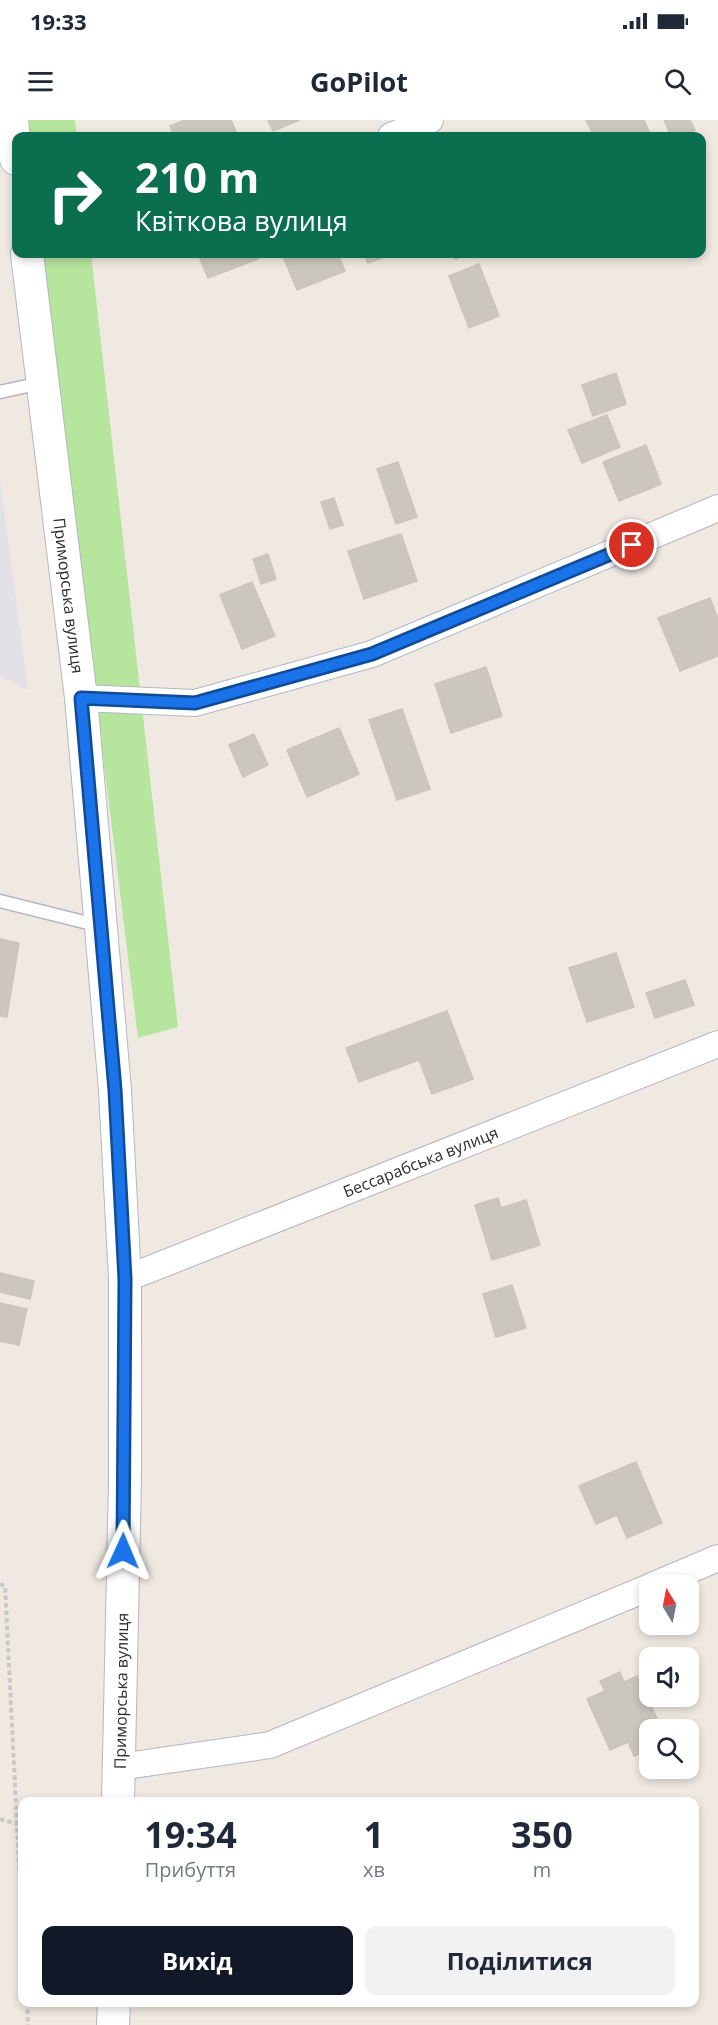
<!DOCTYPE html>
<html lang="uk">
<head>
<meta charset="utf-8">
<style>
  :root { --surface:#fff; --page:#f2f2f3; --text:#1f2937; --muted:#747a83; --accent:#111827 }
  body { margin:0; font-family:"Open Sans",sans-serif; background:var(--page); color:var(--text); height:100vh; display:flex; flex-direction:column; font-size:22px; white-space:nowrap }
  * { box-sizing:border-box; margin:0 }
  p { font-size:20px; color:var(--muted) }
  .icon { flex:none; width:33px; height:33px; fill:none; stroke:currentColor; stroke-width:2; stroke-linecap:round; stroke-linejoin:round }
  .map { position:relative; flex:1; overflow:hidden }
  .panel { position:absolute; left:18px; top:1677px; width:681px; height:210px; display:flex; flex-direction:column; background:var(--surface); border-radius:12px; box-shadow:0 3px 9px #0003 }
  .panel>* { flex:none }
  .top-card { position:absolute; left:12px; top:12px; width:694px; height:126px; border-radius:12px; box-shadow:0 3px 9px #0003; background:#0b6e4f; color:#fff; overflow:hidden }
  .needle { width:39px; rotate:350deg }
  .tools { position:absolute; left:639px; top:1455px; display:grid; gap:12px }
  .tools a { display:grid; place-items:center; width:60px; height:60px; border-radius:12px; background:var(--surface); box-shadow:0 3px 9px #0003; font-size:30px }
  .pin { position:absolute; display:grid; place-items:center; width:51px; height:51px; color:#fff; margin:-26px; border:3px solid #fff; border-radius:50%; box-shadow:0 2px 6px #0007 }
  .me { position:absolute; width:66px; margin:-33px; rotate:1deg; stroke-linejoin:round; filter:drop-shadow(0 0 4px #0008) }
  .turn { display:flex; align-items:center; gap:21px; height:126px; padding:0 24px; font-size:27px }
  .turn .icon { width:78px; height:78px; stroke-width:2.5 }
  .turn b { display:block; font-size:42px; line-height:51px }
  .eta { display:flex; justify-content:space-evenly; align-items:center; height:102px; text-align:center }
  .eta b { font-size:36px; font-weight:700; line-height:42px }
  .action { display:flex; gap:12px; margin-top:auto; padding:12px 24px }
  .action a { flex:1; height:69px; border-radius:12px; background:var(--accent); color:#fff; font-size:24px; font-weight:700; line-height:69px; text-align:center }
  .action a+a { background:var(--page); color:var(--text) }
  .status { display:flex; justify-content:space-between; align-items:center; height:42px; padding:0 30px; background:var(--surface); direction:ltr }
  .status svg { height:16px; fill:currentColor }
  header { display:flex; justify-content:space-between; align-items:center; height:78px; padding:0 24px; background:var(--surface); font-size:27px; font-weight:700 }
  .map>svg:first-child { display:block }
  .industrial { fill:#e3e1e8 }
  .green { fill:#b6e59e }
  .building { fill:#cbc7bf; stroke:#cbc5ba; stroke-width:1.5 }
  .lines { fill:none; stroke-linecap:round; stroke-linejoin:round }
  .service-casing { stroke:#b4b7c1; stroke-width:15 }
  .minor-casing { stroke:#b4b7c1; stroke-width:28 }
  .tertiary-casing { stroke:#b4b7c1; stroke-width:34 }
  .path { stroke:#c9c9c9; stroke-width:4; stroke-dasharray:4.5 3; stroke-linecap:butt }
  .service { stroke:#fff; stroke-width:12 }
  .minor { stroke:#fff; stroke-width:26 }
  .tertiary { stroke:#fff; stroke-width:32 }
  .route-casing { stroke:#114b97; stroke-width:15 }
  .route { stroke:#1a73e8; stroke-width:10 }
  .labels { text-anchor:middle; stroke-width:4.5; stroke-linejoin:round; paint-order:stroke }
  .street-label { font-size:16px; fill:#2e2e2e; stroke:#fff }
</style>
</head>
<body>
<div class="status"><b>19:33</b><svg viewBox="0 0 49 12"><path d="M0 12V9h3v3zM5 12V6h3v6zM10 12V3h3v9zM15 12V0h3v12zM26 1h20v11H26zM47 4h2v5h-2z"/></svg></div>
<header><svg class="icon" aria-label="menu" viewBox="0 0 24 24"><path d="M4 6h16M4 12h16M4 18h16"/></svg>GoPilot<svg class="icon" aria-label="search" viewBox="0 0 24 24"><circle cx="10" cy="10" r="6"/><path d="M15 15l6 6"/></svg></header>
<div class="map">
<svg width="718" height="1905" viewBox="0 0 718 1905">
  <rect width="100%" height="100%" fill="#efe9e1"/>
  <!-- industrial -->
  <polygon class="industrial" points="0,359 28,570 0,556"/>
  <!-- green -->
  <g class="green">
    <polygon points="24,0 75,0 77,16 26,16"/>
    <polygon points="41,134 91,134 178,907 138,918"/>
  </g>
  <!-- building -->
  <g class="building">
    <polygon points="185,0 231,0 238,16 174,16 170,6"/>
    <polygon points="268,0 300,0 273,11"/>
    <polygon points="586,0 644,0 651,16 594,16"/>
    <polygon points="664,0 690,0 695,10 678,16 671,16"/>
    <polygon points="198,134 256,134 258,139 208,158"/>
    <polygon points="282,134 338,134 345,151 297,170"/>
    <polygon points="364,134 392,134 368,143"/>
    <polygon points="452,134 467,134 455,139"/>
    <polygon points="479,144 499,196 469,208 449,156"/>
    <polygon points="616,253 626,284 593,296 582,265"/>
    <polygon points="607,295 620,327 582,343 568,310"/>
    <polygon points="646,325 661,364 619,381 603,342"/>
    <polygon points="398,342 417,397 396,404 377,349"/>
    <polygon points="334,378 343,405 330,409 321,382"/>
    <polygon points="401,414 417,461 364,479 348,431"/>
    <polygon points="268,434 276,459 261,464 253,439"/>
    <polygon points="252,462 275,516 242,529 220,475"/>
    <polygon points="710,478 718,499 718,536 680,551 658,498"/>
    <polygon points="486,547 502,596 451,613 435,564"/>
    <polygon points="402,589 430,669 397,680 369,600"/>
    <polygon points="339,608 359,654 307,677 287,630"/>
    <polygon points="254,614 268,645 243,657 229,625"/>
    <polygon points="0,819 19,823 7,897 0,896"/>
    <polygon points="616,833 634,887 587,902 569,848"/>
    <polygon points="685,860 694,885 655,898 646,873"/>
    <polygon points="447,891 473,959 432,974 419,940 359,962 346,928"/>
    <polygon points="498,1078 501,1088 526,1080 540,1125 492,1140 475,1085"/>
    <polygon points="0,1153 34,1161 30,1179 0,1172"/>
    <polygon points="512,1165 526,1208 496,1217 483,1174"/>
    <polygon points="0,1183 27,1189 19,1225 0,1221"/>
    <polygon points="636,1342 662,1403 627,1418 617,1395 596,1404 579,1366"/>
    <polygon points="620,1552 624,1562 637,1556 661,1607 650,1610 650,1613 646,1614 650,1622 650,1629 634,1636 628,1622 610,1630 587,1579 605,1571 600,1561"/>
  </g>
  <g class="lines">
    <!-- service casing -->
    <g class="service-casing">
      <g id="service">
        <polyline points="0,272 41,263"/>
        <polyline points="0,781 100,806"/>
      </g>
    </g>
    <!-- minor casing -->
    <g class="minor-casing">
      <g id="minor">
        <polyline points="391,16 430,0"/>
        <polyline points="81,578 195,583 372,534 718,388"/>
        <path id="s1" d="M125,1159L718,924"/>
        <polyline points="652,1466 718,1438"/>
        <polyline points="119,1647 270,1625 650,1467"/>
      </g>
    </g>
    <!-- tertiary casing -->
    <g class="tertiary-casing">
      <g id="tertiary">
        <polyline points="12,0 16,39"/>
        <path id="s2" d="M27,134L81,578L115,970L125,1159V1360L118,1682"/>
        <polyline points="113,1905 114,1882"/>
      </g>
    </g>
    <!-- path -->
    <g class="path">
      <polyline points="0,1464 5,1466 22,1804"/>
      <polyline points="0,1699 17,1704"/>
      <polyline points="27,1882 28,1905"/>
    </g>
    <!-- service -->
    <use href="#service" class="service"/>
    <!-- minor -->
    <use href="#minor" class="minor"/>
    <!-- tertiary -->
    <use href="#tertiary" class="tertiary"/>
  </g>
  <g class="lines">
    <!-- route casing -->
    <g class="route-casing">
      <polyline id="route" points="123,1431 125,1159 115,970 81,578 195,583 372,534 632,425"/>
    </g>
    <!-- route -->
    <use href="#route" class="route"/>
  </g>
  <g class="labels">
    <!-- street labels -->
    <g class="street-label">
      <text dy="6" stroke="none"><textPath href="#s2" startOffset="344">Приморська вулиця</textPath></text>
      <text dy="6" stroke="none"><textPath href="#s1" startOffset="318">Бессарабська вулиця</textPath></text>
      <text transform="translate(121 1571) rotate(-89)" y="6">Приморська вулиця</text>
    </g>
  </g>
</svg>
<div class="tools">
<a><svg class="needle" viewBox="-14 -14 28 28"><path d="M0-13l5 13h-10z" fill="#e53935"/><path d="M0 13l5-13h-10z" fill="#747a83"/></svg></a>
<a><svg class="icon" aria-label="sound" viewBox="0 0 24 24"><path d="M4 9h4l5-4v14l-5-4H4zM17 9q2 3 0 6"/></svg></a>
<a><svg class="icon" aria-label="search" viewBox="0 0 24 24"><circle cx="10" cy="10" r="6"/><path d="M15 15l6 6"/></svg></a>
</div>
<div class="pin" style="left:632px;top:425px;background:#d93025"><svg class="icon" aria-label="arrive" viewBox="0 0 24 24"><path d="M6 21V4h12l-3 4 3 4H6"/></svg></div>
<svg class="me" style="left:123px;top:1431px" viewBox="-20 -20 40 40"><path d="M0-17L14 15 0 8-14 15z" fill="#1a73e8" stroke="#fff" stroke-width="4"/></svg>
<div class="top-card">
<div class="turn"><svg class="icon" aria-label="right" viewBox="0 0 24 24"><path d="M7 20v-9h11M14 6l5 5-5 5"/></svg><div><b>210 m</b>Квіткова вулиця</div></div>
</div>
<section class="panel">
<div class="eta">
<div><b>19:34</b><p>Прибуття</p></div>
<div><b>1</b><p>хв</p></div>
<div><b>350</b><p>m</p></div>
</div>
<div class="action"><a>Вихід</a><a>Поділитися</a></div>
</section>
</div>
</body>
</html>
